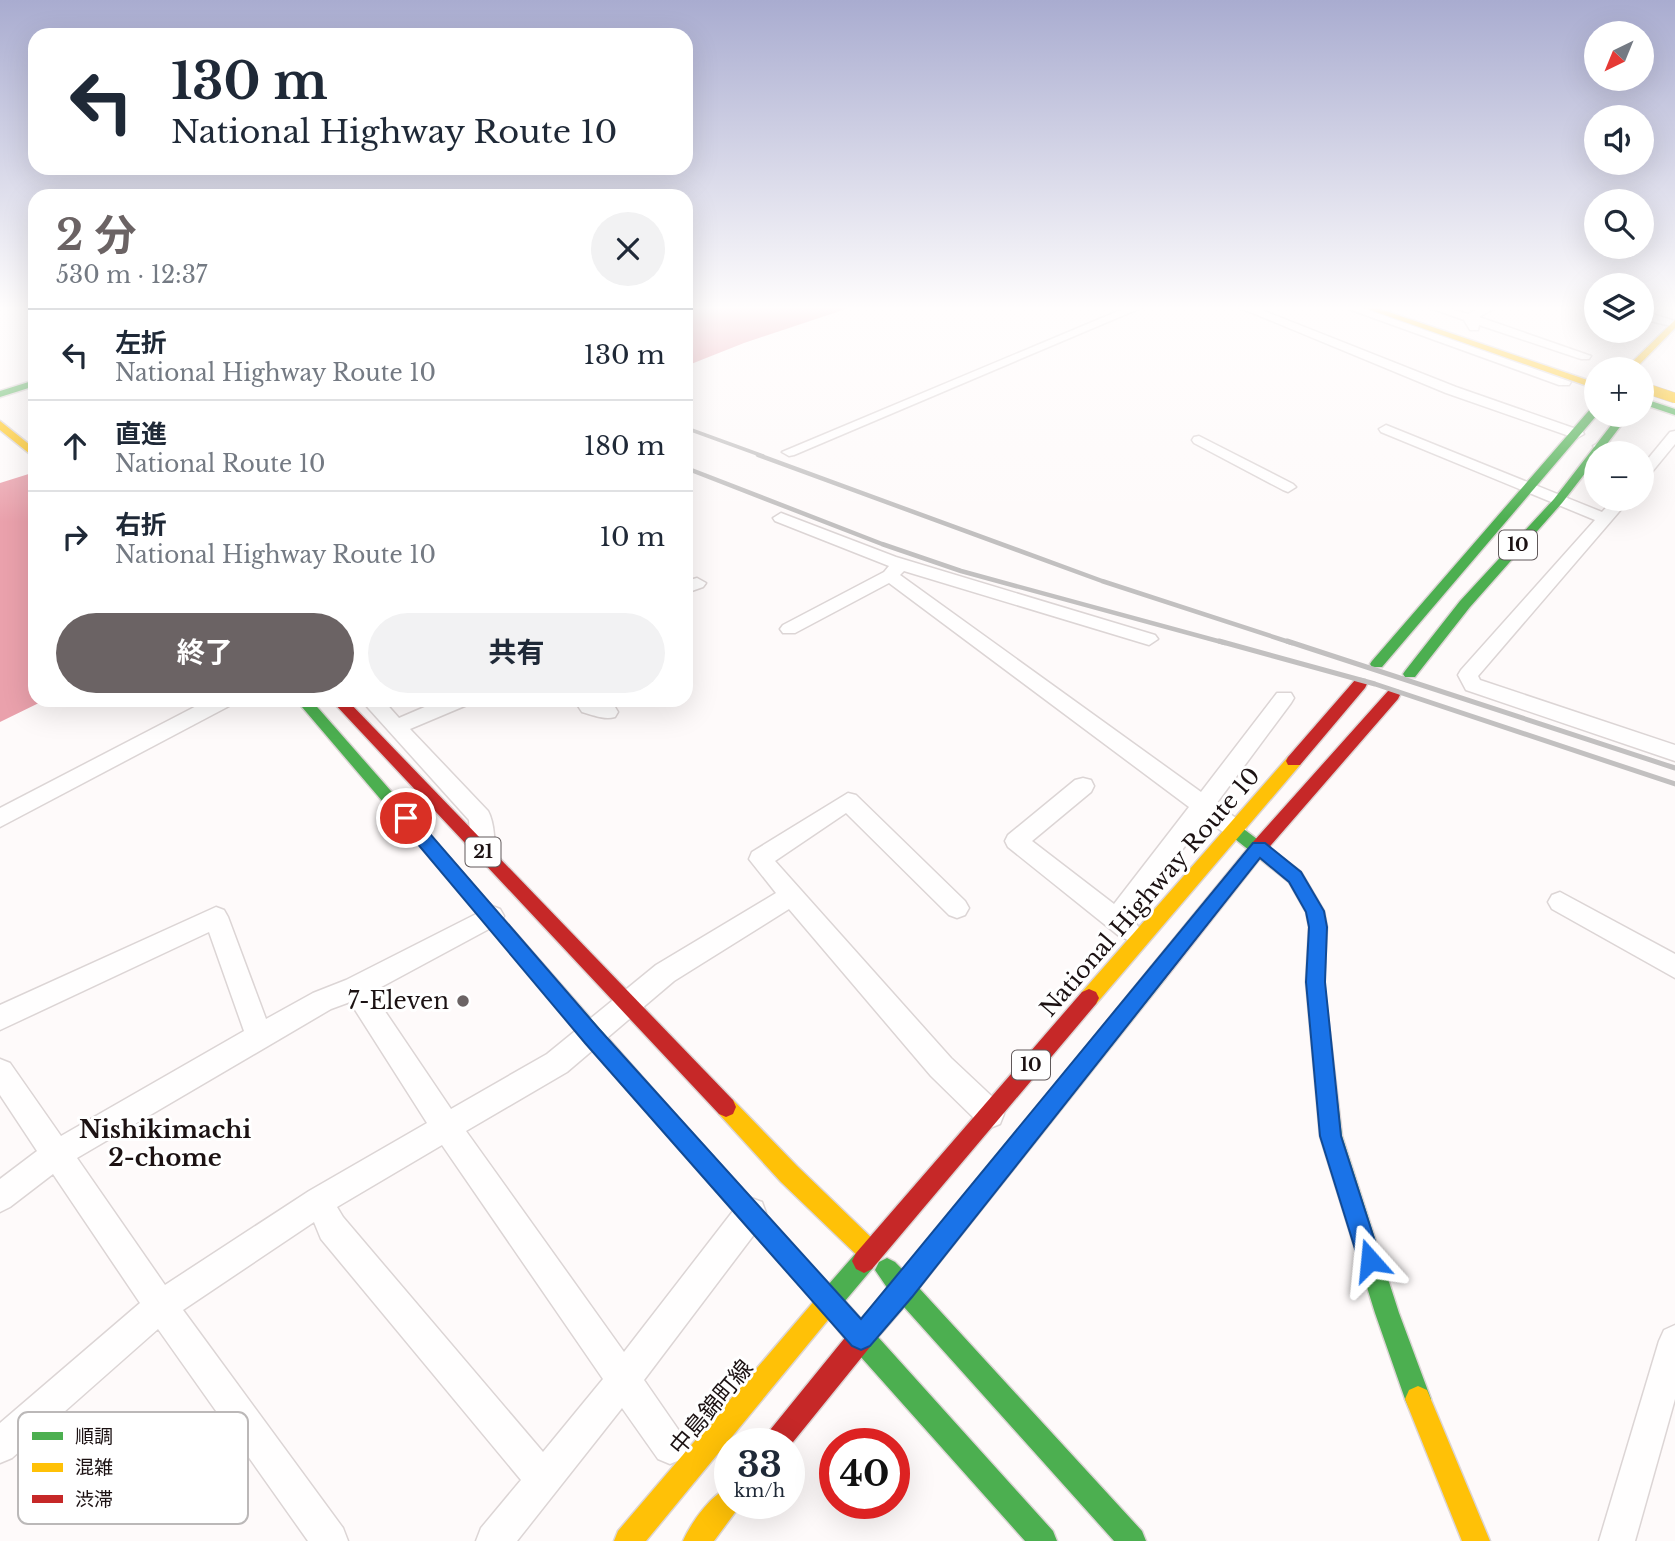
<!DOCTYPE html>
<html lang="ja">
<head>
<meta charset="utf-8">
<style>
  :root { --surface:#fff; --page:#f2f2f3; --text:#1f2937; --muted:#747a83; --line:#e0e1e3; --accent:#6b6364 }
  body { margin:0; font-family:"Libre Baskerville","Noto Sans JP",serif; background:var(--page); color:var(--text); height:100vh; display:flex; flex-direction:column; font-size:26px; white-space:nowrap }
  * { box-sizing:border-box; margin:0 }
  p { font-size:23px; color:var(--muted) }
  .icon { flex:none; width:38px; height:38px; fill:none; stroke:currentColor; stroke-width:2; stroke-linecap:round; stroke-linejoin:round }
  .map { position:relative; flex:1; overflow:hidden }
  .details { position:absolute; left:28px; top:189px; width:665px; height:518px; display:flex; flex-direction:column; background:var(--surface); border-radius:21px; box-shadow:0 7px 28px #0002 }
  .details>* { flex:none }
  .hud { position:absolute; left:28px; top:28px; width:665px; height:147px; border-radius:21px; box-shadow:0 7px 28px #0002; background:#fff; color:var(--text); overflow:hidden }
  .needle { width:46px; rotate:223deg }
  .tools { position:absolute; left:1584px; top:21px; display:grid; gap:14px }
  .tools a { display:grid; place-items:center; width:70px; height:70px; border-radius:50%; background:var(--surface); box-shadow:0 7px 28px #0002; font-size:35px }
  .speed { position:absolute; left:714px; top:1428px; display:flex; gap:14px; font-size:35px; font-weight:700; text-align:center }
  .speed>* { display:grid; place-content:center; width:91px; height:91px; border-radius:50%; background:var(--surface); box-shadow:0 7px 28px #0002; line-height:1 }
  .speed small { font-size:18px; font-weight:400 }
  .speed .limit { border:10px solid #d22; background:#fff; color:#111 }
  .pin { position:absolute; display:grid; place-items:center; width:60px; height:60px; color:#fff; margin:-30px; border:4px solid #fff; border-radius:50%; box-shadow:0 2px 7px #0007 }
  .me { position:absolute; width:77px; margin:-38px; rotate:342deg; stroke-linejoin:round; filter:drop-shadow(0 0 5px #0008) }
  .turn { display:flex; align-items:center; gap:24px; height:147px; padding:0 28px; font-size:32px }
  .turn .icon { width:91px; height:91px; stroke-width:2.5 }
  .turn b { display:block; font-size:49px; line-height:60px }
  .round { display:grid; place-items:center; flex:none; width:74px; height:74px; border-radius:37px; background:var(--page) }
  .headline { display:flex; align-items:center; justify-content:space-between; height:119px; padding:0 28px }
  h1 { font-size:42px; font-weight:700; line-height:52px; color:var(--accent) }
  .button { display:flex; gap:14px; margin-top:auto; padding:14px 28px }
  .button a { flex:1; height:80px; border-radius:42px; background:var(--accent); color:#fff; font-size:28px; font-weight:700; line-height:80px; text-align:center }
  .button a+a { background:var(--page); color:var(--text) }
  ul { padding:0; list-style:none }
  li { display:flex; align-items:center; gap:21px; height:91px; padding:0 28px; border-top:2px solid var(--line) }
  li div { flex:1 }
  li b { display:block; font-size:26px }
  li em { font-style:normal }
  .map>svg:first-child { display:block }
  .water { fill:#eaa1ac }
  .lines { fill:none; stroke-linecap:round; stroke-linejoin:round }
  .street-casing { stroke:#dcd5d5; stroke-width:3 }
  .fast-casing { stroke:#dcd5d5; stroke-width:3 }
  .slow-casing { stroke:#dcd5d5; stroke-width:3 }
  .jam-casing { stroke:#dcd5d5; stroke-width:3 }
  .street { fill:#fffefe; fill-rule:evenodd }
  .fast { fill:#4caf50; fill-rule:evenodd }
  .slow { fill:#ffc107; fill-rule:evenodd }
  .jam { fill:#c62828; fill-rule:evenodd }
  .rail-far2 { stroke:#c2c0c0; stroke-width:3.5 }
  .rail-far1 { stroke:#c2c0c0; stroke-width:4.5 }
  .rail { stroke:#c2c0c0; stroke-width:5 }
  .slow-bridge-casing { stroke:#c8b9ba; stroke-width:11; stroke-linecap:butt }
  .slow-bridge { stroke:#ffc107; stroke-width:10 }
  .route { fill:#1a73e8; stroke:#114b97; stroke-width:2 }
  .poi-dot { fill:#6b6364; stroke:#fff; stroke-width:2.5 }
  .labels { text-anchor:middle; stroke-width:6; stroke-linejoin:round; paint-order:stroke }
  .shield { fill:#fff; stroke:#60595a; stroke-width:2 }
  .shield-label { font-size:18px; font-weight:bold; fill:#1c1213 }
  .near-street-label { font-size:23px; fill:#1c1213; stroke:#fff }
  .near-poi-label { font-size:23px; fill:#1c1213; stroke:#fff; text-anchor:end }
  .near-neighbourhood-label { font-size:24px; font-weight:bold; fill:#1c1213; stroke:#fff }
  .key { fill:#fff; stroke:#bbb8b8; stroke-width:2 }
  .key-label { font-size:19px; fill:#1c1213 }
</style>
</head>
<body>
<div class="map">
<svg width="1675" height="1541" viewBox="0 0 1675 1541">
  <rect width="100%" height="100%" fill="#fefafa"/>
  <!-- water -->
  <g class="water">
    <polygon points="686,307 852,307 744,343 686,366"/>
    <polygon points="35,472 35,700 45,700 0,722 0,483"/>
  </g>
  <g class="lines">
    <!-- street casing -->
    <g class="street-casing">
      <g id="street">
        <polygon points="1128,307 1143,307 794,455 789,456 782,452"/>
        <polygon points="1238,307 1254,307 1456,387 1582,431 1584,434 1577,438 1572,437 1446,393"/>
        <polygon points="1343,307 1359,307 1571,382 1569,385 1559,385"/>
        <polygon points="1427,307 1444,307 1468,314 1483,307 1497,307 1479,317 1591,356 1589,359 1581,359 1479,325 1478,330 1470,330 1464,320"/>
        <polygon points="1642,311 1675,321 1675,327 1642,319"/>
        <polygon points="1386,425 1602,512 1614,499 1630,499 1478,676 1480,680 1675,745 1675,761 1466,690 1458,675 1461,670 1595,520 1381,432 1379,429"/>
        <polygon points="1675,431 1675,444 1647,478 1642,479 1642,466 1670,432"/>
        <polygon points="1199,436 1293,484 1296,487 1288,492 1283,490 1194,443 1192,440 1194,437"/>
        <path d="M1600,442L1626,450L1628,453C1616,454 1602,455 1593,446Z"/>
        <path d="M781,513L896,557L1155,635L1158,639L1149,645L904,571L900,575L1201,792L1277,693H1291L1294,698L1291,703L1216,804L1243,823L1246,829L1243,835C1228,840 1217,827 1205,819L1132,918L1140,929L1137,936L1128,940L1119,936L1008,847L1005,841L1008,835L1075,780L1083,778L1091,780L1094,786L1091,792L1032,841L1114,904L1189,807L889,583L795,633H783L780,629L783,625L884,572L889,566L775,521L773,518Z"/>
        <polygon points="697,578 706,583 703,587 686,593 686,581"/>
        <polygon points="208,700 234,700 231,705 0,827 0,808"/>
        <path d="M361,700H383L399,718L441,700H470L467,705L410,729L488,811C494,822 497,847 491,859L483,861L475,859L472,852L469,820Z"/>
        <path d="M574,700H594L615,707L618,712L615,717C604,720 593,715 582,712Z"/>
        <path d="M848,793L856,795L965,901L969,908L965,915L957,918L949,915L846,813L775,861L951,1058L1000,1104L1004,1114L1000,1124L990,1128L980,1124L931,1076L789,909L674,981L567,1072L466,1131L624,1352L740,1202L751,1198L762,1202L766,1213L762,1224L644,1380L682,1435L687,1447L682,1459L670,1464L658,1459L622,1408L517,1541H476L481,1528L521,1480L321,1239L314,1222L183,1310L343,1528L348,1541H308L158,1329L12,1458L0,1463V1423L140,1303L53,1174L10,1207L0,1212V1179L37,1151L0,1095V1059L10,1063L61,1136L244,1031L209,932L0,1030V1005L216,907L224,910L228,917L266,1019L313,993L346,980L492,906L500,909L504,916L500,923L372,992L451,1109L547,1054L656,965L776,893L749,859L752,852ZM350,1002L427,1123L309,1191L165,1285L77,1158L331,1009ZM442,1145L603,1379L543,1452L343,1217L337,1207Z"/>
        <polygon points="1560,892 1675,954 1675,978 1552,909 1548,902 1552,895"/>
        <polygon points="1675,1325 1675,1399 1635,1541 1599,1541 1659,1341 1664,1330"/>
      </g>
    </g>
    <!-- fast casing -->
    <g class="fast-casing">
      <g id="fast">
        <polygon points="35,380 35,386 0,397 0,391"/>
        <polygon points="1642,398 1675,409 1675,415 1642,404"/>
        <polygon points="1596,406 1597,415 1382,667 1372,667 1370,664 1372,661 1592,407"/>
        <polygon points="1619,415 1629,415 1600,453 1596,453 1596,459 1562,503 1470,607 1415,677 1405,677 1403,674 1405,671 1460,601 1554,499"/>
        <polygon points="296,700 311,700 681,1121 685,1128 681,1135 674,1139 667,1135"/>
        <polygon points="1241,827 1301,872 1324,911 1327,927 1324,982 1342,1136 1399,1313 1431,1399 1427,1408 1418,1412 1409,1408 1405,1399 1375,1313 1320,1136 1306,982 1309,927 1306,912 1289,882 1235,839 1233,834 1235,829"/>
        <polygon points="1158,965 1165,967 1167,973 1165,979 919,1288 1142,1531 1146,1541 1114,1541 904,1307 878,1337 1053,1531 1057,1541 1025,1541 852,1347 821,1309 817,1301 821,1293 856,1253 864,1249 872,1253 876,1261 872,1269 845,1301 861,1319 888,1289 875,1270 879,1262 887,1258 895,1262 904,1271 1151,967"/>
      </g>
    </g>
    <!-- slow casing -->
    <g class="slow-casing">
      <g id="slow">
        <polygon points="1362,307 1374,307 1596,383 1596,389"/>
        <polygon points="1675,320 1675,328 1635,369 1625,369"/>
        <polygon points="0,421 35,449 35,458 0,430"/>
        <polygon points="1294,755 1302,761 1300,765 1096,1004 1089,1007 1082,1004 1079,998 1082,992 1288,757"/>
        <polygon points="726,1097 733,1100 797,1166 879,1245 883,1253 879,1261 871,1265 863,1261 781,1182 719,1114 716,1107 719,1100"/>
        <polygon points="829,1289 837,1293 841,1301 837,1309 646,1541 614,1541 618,1531 821,1293"/>
        <polygon points="1418,1386 1427,1390 1490,1541 1462,1541 1405,1399 1409,1390"/>
        <path d="M730,1487V1503H742L714,1541H683C691,1523 711,1494 730,1487Z"/>
      </g>
    </g>
    <!-- jam casing -->
    <g class="jam-casing">
      <g id="jam">
        <polygon points="1360,679 1365,680 1367,684 1365,688 1300,765 1288,765 1286,761 1288,757 1355,680"/>
        <polygon points="1393,690 1398,691 1400,695 1398,699 1265,852 1165,979 1158,981 1151,979 1149,973 1151,967 1253,842 1388,691"/>
        <polygon points="331,700 347,700 733,1100 736,1107 733,1114 726,1117 719,1114"/>
        <polygon points="1089,989 1096,992 1099,998 1096,1004 872,1269 864,1273 856,1269 852,1261 856,1253 1082,992"/>
        <polygon points="674,1117 681,1121 837,1293 841,1301 837,1309 829,1313 821,1309 667,1135 663,1128 667,1121"/>
        <polygon points="861,1326 870,1329 873,1338 870,1347 789,1447 789,1444 762,1444 766,1435 852,1329"/>
      </g>
    </g>
    <!-- street -->
    <use href="#street" class="street"/>
    <!-- fast -->
    <use href="#fast" class="fast"/>
    <!-- slow -->
    <use href="#slow" class="slow"/>
    <!-- jam -->
    <use href="#jam" class="jam"/>
    <!-- rail-far2 -->
    <polyline class="rail-far2" points="686,428 763,456"/>
    <!-- rail-far1 -->
    <g class="rail-far1">
      <polyline points="758,455 1102,581 1292,643"/>
      <polyline points="686,468 882,544 961,571 1225,643"/>
    </g>
    <!-- rail -->
    <g class="rail">
      <polyline points="1219,641 1375,684 1675,784"/>
      <polyline points="1287,641 1675,768"/>
    </g>
    <!-- slow-bridge casing -->
    <g class="slow-bridge-casing">
      <polyline id="slow-bridge" points="1642,387 1675,398"/>
    </g>
    <!-- slow-bridge -->
    <use href="#slow-bridge" class="slow-bridge"/>
  </g>
  <!-- sky -->
  <linearGradient id="sky" x2="0" y2="1"><stop stop-color="#a9acd0"/><stop offset="0.59" stop-color="#fffdfd"/><stop offset="1" stop-color="#fffdfd" stop-opacity="0"/></linearGradient>
  <rect width="1675" height="522" fill="url(#sky)"/>
  <!-- route -->
  <polygon class="route" points="406,811 412,813 599,1029 861,1319 1253,843 1265,843 1301,872 1324,911 1327,927 1325,982 1341,1136 1381,1260 1378,1268 1370,1272 1361,1268 1320,1136 1306,982 1309,927 1306,912 1289,882 1260,858 912,1297 870,1346 861,1350 852,1346 585,1043 400,823 398,818 400,813"/>
  <!-- markers -->
  <circle class="poi-dot" cx="463" cy="1001" r="7"/>
  <g class="labels">
    <!-- shield labels -->
    <g class="shield">
      <rect x="1499" y="530.5" width="38" height="29" rx="5"/>
      <rect x="465.5" y="837.5" width="35" height="29" rx="5"/>
      <rect x="1012" y="1050.5" width="38" height="29" rx="5"/>
    </g>
    <g class="shield-label">
      <text x="1518" y="551">10</text>
      <text x="483" y="858">21</text>
      <text x="1031" y="1071">10</text>
    </g>
    <!-- near-street labels -->
    <g class="near-street-label">
      <text transform="translate(1150 892) rotate(-49)" y="8">National Highway Route 10</text>
      <text transform="translate(711 1407) rotate(-50)" y="8">中島錦町線</text>
    </g>
    <!-- near-poi labels -->
    <g class="near-poi-label">
      <text x="449" y="1009">7-Eleven</text>
    </g>
    <!-- near-neighbourhood labels -->
    <g class="near-neighbourhood-label">
      <text x="165" y="1138">Nishikimachi<tspan x="165" dy="28">2-chome</tspan></text>
    </g>
  </g>
  <!-- legend -->
  <rect x="18" y="1412" width="230" height="112" rx="10" class="key"/>
  <rect x="32" y="1432" width="31" height="8" fill="#4caf50"/>
  <rect x="32" y="1463" width="31" height="9" fill="#ffc107"/>
  <rect x="32" y="1495" width="31" height="8" fill="#c62828"/>
  <g class="key-label">
    <text x="75" y="1443">順調</text>
    <text x="75" y="1474">混雑</text>
    <text x="75" y="1506">渋滞</text>
  </g>
</svg>
<div class="tools">
<a><svg class="needle" viewBox="-14 -14 28 28"><path d="M0-13l5 13h-10z" fill="#e53935"/><path d="M0 13l5-13h-10z" fill="#747a83"/></svg></a>
<a><svg class="icon" aria-label="sound" viewBox="0 0 24 24"><path d="M4 9h4l5-4v14l-5-4H4zM17 9q2 3 0 6"/></svg></a>
<a><svg class="icon" aria-label="search" viewBox="0 0 24 24"><circle cx="10" cy="10" r="6"/><path d="M15 15l6 6"/></svg></a>
<a><svg class="icon" aria-label="layers" viewBox="0 0 24 24"><path d="M12 4l9 5-9 5-9-5zM3 14l9 5 9-5"/></svg></a>
<a>+</a>
<a>−</a>
</div>
<div class="speed"><div>33<small>km/h</small></div><div class="limit">40</div></div>
<div class="pin" style="left:406px;top:818px;background:#d93025"><svg class="icon" aria-label="arrive" viewBox="0 0 24 24"><path d="M6 21V4h12l-3 4 3 4H6"/></svg></div>
<svg class="me" style="left:1370px;top:1260px" viewBox="-20 -20 40 40"><path d="M0-17L14 15 0 8-14 15z" fill="#1a73e8" stroke="#fff" stroke-width="4"/></svg>
<div class="hud">
<div class="turn"><svg class="icon" aria-label="left" viewBox="0 0 24 24"><path d="M17 20v-9H6M10 6l-5 5 5 5"/></svg><div><b>130 m</b>National Highway Route 10</div></div>
</div>
<section class="details">
<div class="headline"><div><h1>2 分</h1><p>530 m · 12:37</p></div><a class="round"><svg class="icon" aria-label="close" viewBox="0 0 24 24"><path d="M6 6l12 12M18 6L6 18"/></svg></a></div>
<ul>
<li><svg class="icon" aria-label="left" viewBox="0 0 24 24"><path d="M17 20v-9H6M10 6l-5 5 5 5"/></svg><div><b>左折</b><p>National Highway Route 10</p></div><em>130 m</em></li>
<li><svg class="icon" aria-label="ahead" viewBox="0 0 24 24"><path d="M12 20V5M6 11l6-6 6 6"/></svg><div><b>直進</b><p>National Route 10</p></div><em>180 m</em></li>
<li><svg class="icon" aria-label="right" viewBox="0 0 24 24"><path d="M7 20v-9h11M14 6l5 5-5 5"/></svg><div><b>右折</b><p>National Highway Route 10</p></div><em>10 m</em></li>
</ul>
<div class="button"><a>終了</a><a>共有</a></div>
</section>
</div>
</body>
</html>
